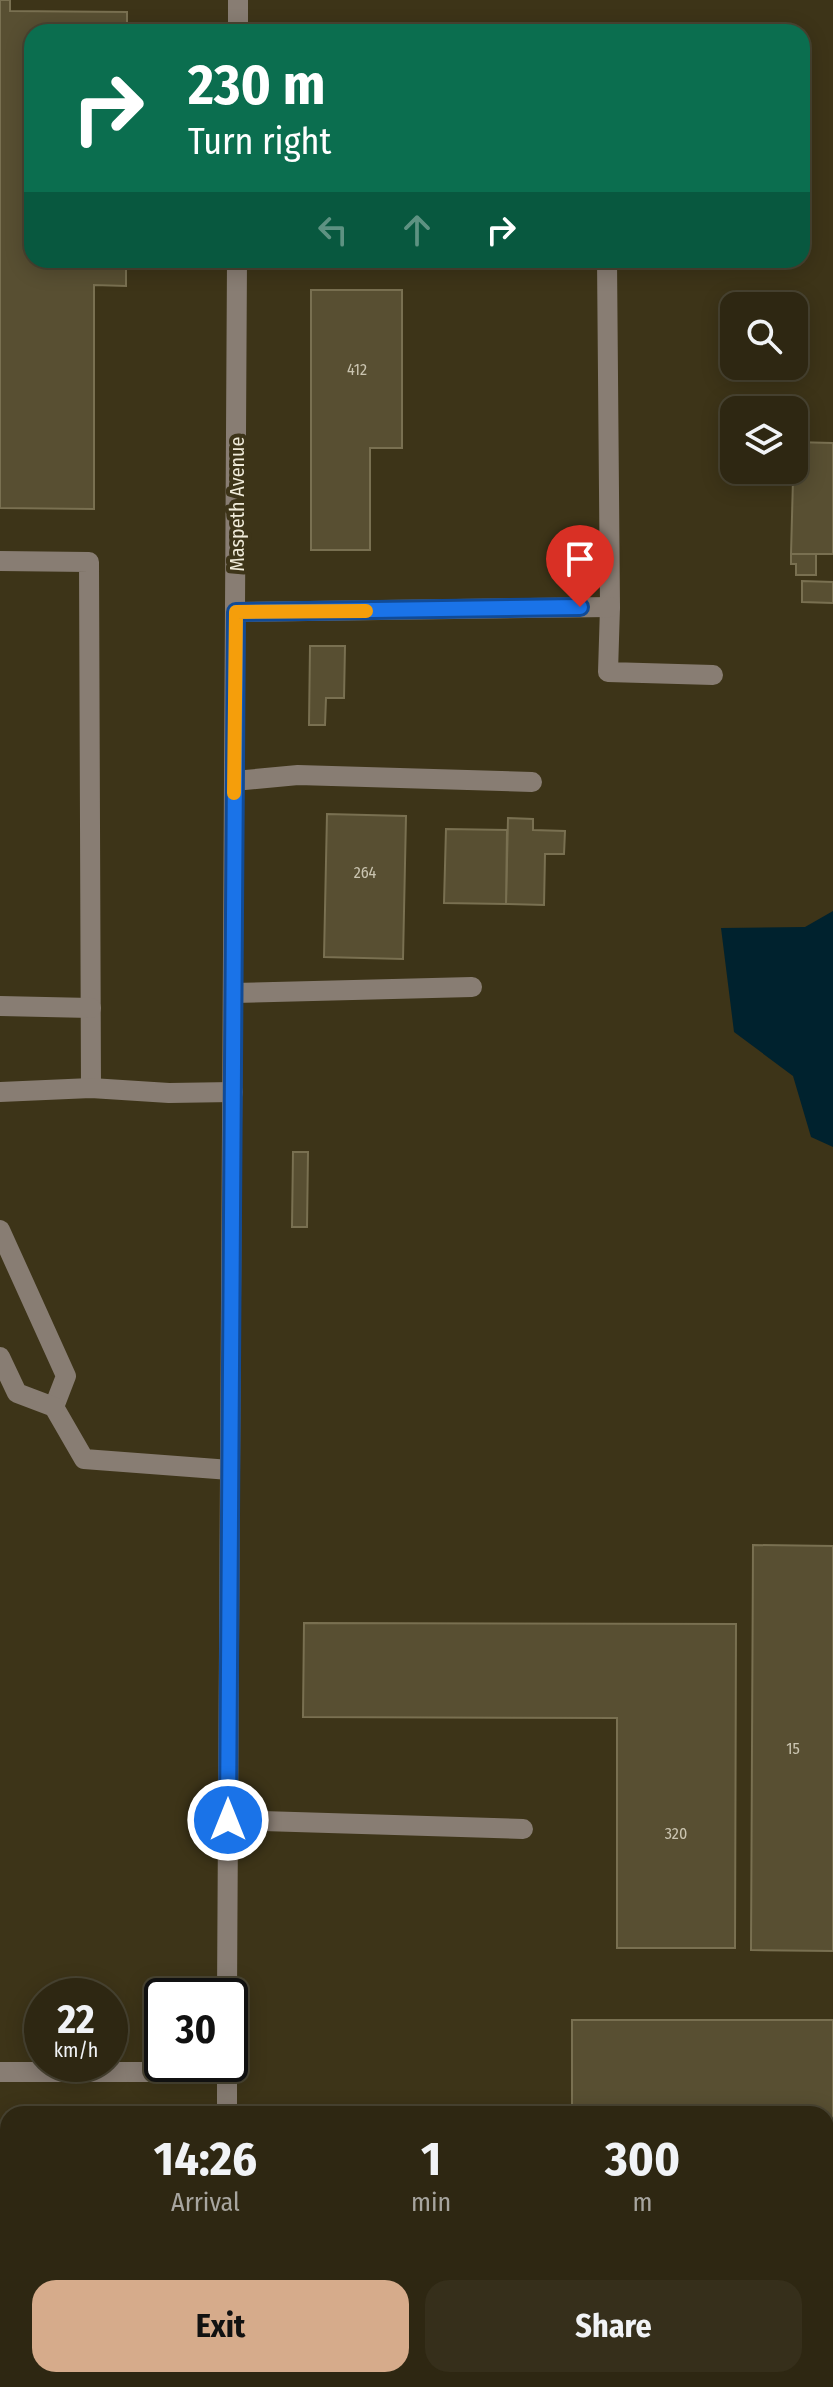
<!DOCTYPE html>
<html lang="en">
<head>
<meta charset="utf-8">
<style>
  :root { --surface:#2e2712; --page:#362f1b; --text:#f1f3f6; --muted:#a7a59f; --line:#494432; --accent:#d6ab8b }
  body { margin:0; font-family:"Fira Sans Condensed",sans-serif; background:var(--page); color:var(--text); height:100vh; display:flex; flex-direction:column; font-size:30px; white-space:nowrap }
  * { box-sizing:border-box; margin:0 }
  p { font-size:26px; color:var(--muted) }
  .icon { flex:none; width:44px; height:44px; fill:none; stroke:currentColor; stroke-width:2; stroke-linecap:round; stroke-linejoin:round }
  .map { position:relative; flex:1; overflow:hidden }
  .panel { position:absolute; left:0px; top:2106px; width:834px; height:282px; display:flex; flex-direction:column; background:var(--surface); border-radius:24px 24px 0 0; box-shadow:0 4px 20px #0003,0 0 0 2px var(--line) }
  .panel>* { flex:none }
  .guide { position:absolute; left:24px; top:24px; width:786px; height:244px; border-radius:24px; box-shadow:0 4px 20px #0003,0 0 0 2px var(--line); background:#0b6e4f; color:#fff; overflow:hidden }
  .controls { position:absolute; left:720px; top:292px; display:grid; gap:16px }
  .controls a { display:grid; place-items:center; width:88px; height:88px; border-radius:16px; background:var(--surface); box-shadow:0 4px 20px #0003,0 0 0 2px var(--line); font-size:40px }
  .speed { position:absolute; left:24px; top:1978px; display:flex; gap:16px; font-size:40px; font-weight:700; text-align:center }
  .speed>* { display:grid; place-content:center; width:104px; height:104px; border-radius:50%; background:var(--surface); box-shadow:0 4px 20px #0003,0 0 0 2px var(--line); line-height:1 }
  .speed small { font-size:20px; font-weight:400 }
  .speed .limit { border:4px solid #111; border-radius:12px; background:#fff; color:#111 }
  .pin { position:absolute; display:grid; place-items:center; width:68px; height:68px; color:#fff; margin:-82px -34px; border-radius:50% 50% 50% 0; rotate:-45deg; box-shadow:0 0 8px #0007 }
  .pin .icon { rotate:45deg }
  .me { position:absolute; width:88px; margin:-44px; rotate:0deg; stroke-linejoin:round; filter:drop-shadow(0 0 6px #0008) }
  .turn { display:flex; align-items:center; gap:28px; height:168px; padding:0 32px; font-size:36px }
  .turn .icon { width:104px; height:104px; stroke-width:2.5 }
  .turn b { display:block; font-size:56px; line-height:68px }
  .lanes { display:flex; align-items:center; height:76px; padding:0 32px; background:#0003; justify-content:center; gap:40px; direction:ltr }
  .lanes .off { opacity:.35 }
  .eta { display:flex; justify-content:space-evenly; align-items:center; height:136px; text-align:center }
  .eta b { font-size:48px; font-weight:700; line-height:56px }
  .button { display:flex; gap:16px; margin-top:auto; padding:16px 32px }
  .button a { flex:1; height:92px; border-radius:24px; background:var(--accent); color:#111; font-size:32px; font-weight:700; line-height:92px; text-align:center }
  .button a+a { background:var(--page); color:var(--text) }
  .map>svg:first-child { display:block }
  .water { fill:#00222e }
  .building { fill:#584f32; stroke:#797051; stroke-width:2 }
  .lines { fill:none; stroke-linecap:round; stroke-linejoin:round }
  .minor { stroke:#887d73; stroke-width:20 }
  .route-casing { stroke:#114b97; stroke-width:20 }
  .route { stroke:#1a73e8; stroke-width:14 }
  .slow { stroke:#f59e0b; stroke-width:14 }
  .labels { text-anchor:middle; stroke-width:8; stroke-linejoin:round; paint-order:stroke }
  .number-label { font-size:16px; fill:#cac4b0 }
  .street-label { font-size:20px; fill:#f0ebda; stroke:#3d3418 }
</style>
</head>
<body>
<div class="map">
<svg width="833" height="2387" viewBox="0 0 833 2387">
  <rect width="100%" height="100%" fill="#3d3418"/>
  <!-- water -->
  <polygon class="water" points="833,911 833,1147 811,1137 793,1076 734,1032 721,928 805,927"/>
  <!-- building -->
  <g class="building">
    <polygon points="0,0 10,0 10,11 127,12 127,32 32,32 32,260 126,260 126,286 94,285 94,509 0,508"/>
    <polygon points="311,290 402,290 402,448 370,448 370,550 311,550"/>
    <polygon points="794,442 833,443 833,554 791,554"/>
    <polygon points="791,554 816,554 816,575 796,575 796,564 791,564"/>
    <polygon points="802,581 833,582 833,603 802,602"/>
    <polygon points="310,646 345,646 344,698 326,698 325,725 309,725"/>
    <polygon points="327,814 406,816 403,959 324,957"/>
    <polygon points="508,818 533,819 533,830 565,831 564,854 545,854 544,905 506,904"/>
    <polygon points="446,829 507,830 506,904 444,903"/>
    <polygon points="293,1152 308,1152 307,1227 292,1227"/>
    <polygon points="753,1545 833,1546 833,1951 751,1950"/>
    <polygon points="304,1623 736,1624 735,1948 617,1948 617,1718 303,1717"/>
    <polygon points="572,2020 833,2020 833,2365 826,2365 826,2114 572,2114"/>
    <rect x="299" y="2380" width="110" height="7"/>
  </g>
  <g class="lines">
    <!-- minor -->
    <g class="minor">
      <polyline points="238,32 238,0"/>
      <polyline points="558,260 607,260"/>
      <polyline points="670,260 607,260 610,607 608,672 713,675"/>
      <polyline points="0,561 89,562 91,1088"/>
      <polyline points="236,612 610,607"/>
      <polyline points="234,781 298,775 532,782"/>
      <polyline points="233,993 472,987"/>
      <polyline points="0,1006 91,1008"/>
      <polyline points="0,1092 91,1088 169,1093 233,1092"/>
      <polyline points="0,1230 66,1376 54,1407"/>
      <polyline points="0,1357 17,1393 54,1407 84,1459 230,1470"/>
      <polyline points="228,1820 523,1829"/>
      <polyline points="227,1996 237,260"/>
      <polyline points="0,2072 227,2072"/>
      <polyline points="227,2114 227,2064"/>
      <polyline points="225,2387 225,2380"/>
    </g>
  </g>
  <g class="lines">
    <!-- route casing -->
    <g class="route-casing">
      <polyline id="route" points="228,1820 236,612 580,607"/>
    </g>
    <!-- route -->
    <use href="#route" class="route"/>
    <!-- slow -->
    <polyline class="slow" points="234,793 236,612 366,611"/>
  </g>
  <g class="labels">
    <!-- number labels -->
    <g class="number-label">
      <text x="357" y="375">412</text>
      <text x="365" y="878">264</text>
      <text x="793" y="1754">15</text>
      <text x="676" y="1839">320</text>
    </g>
    <!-- street labels -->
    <g class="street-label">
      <text transform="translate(237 504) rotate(-90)" y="7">Maspeth Avenue</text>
    </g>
  </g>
</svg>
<div class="controls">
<a><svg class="icon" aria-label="search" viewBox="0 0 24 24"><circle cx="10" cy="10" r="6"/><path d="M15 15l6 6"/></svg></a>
<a><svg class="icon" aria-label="layers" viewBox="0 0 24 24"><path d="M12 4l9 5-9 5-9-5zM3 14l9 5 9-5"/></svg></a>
</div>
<div class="speed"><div>22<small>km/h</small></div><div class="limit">30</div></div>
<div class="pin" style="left:580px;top:607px;background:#d93025"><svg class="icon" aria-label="arrive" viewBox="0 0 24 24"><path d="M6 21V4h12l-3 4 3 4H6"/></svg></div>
<svg class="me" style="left:228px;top:1820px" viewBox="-20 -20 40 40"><circle r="17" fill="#1a73e8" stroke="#fff" stroke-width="3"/><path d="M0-11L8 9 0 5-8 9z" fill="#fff"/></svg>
<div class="guide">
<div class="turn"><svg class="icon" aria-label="right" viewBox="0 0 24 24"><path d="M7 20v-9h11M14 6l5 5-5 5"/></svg><div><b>230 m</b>Turn right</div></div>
<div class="lanes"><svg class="icon off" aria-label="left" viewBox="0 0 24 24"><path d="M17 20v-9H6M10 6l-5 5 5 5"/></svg><svg class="icon off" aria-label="ahead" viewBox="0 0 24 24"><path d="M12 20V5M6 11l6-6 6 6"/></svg><svg class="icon" aria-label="right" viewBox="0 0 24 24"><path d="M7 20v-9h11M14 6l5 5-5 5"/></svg></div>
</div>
<section class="panel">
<div class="eta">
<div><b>14:26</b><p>Arrival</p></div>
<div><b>1</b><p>min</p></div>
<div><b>300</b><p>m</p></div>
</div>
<div class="button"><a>Exit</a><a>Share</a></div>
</section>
</div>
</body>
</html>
